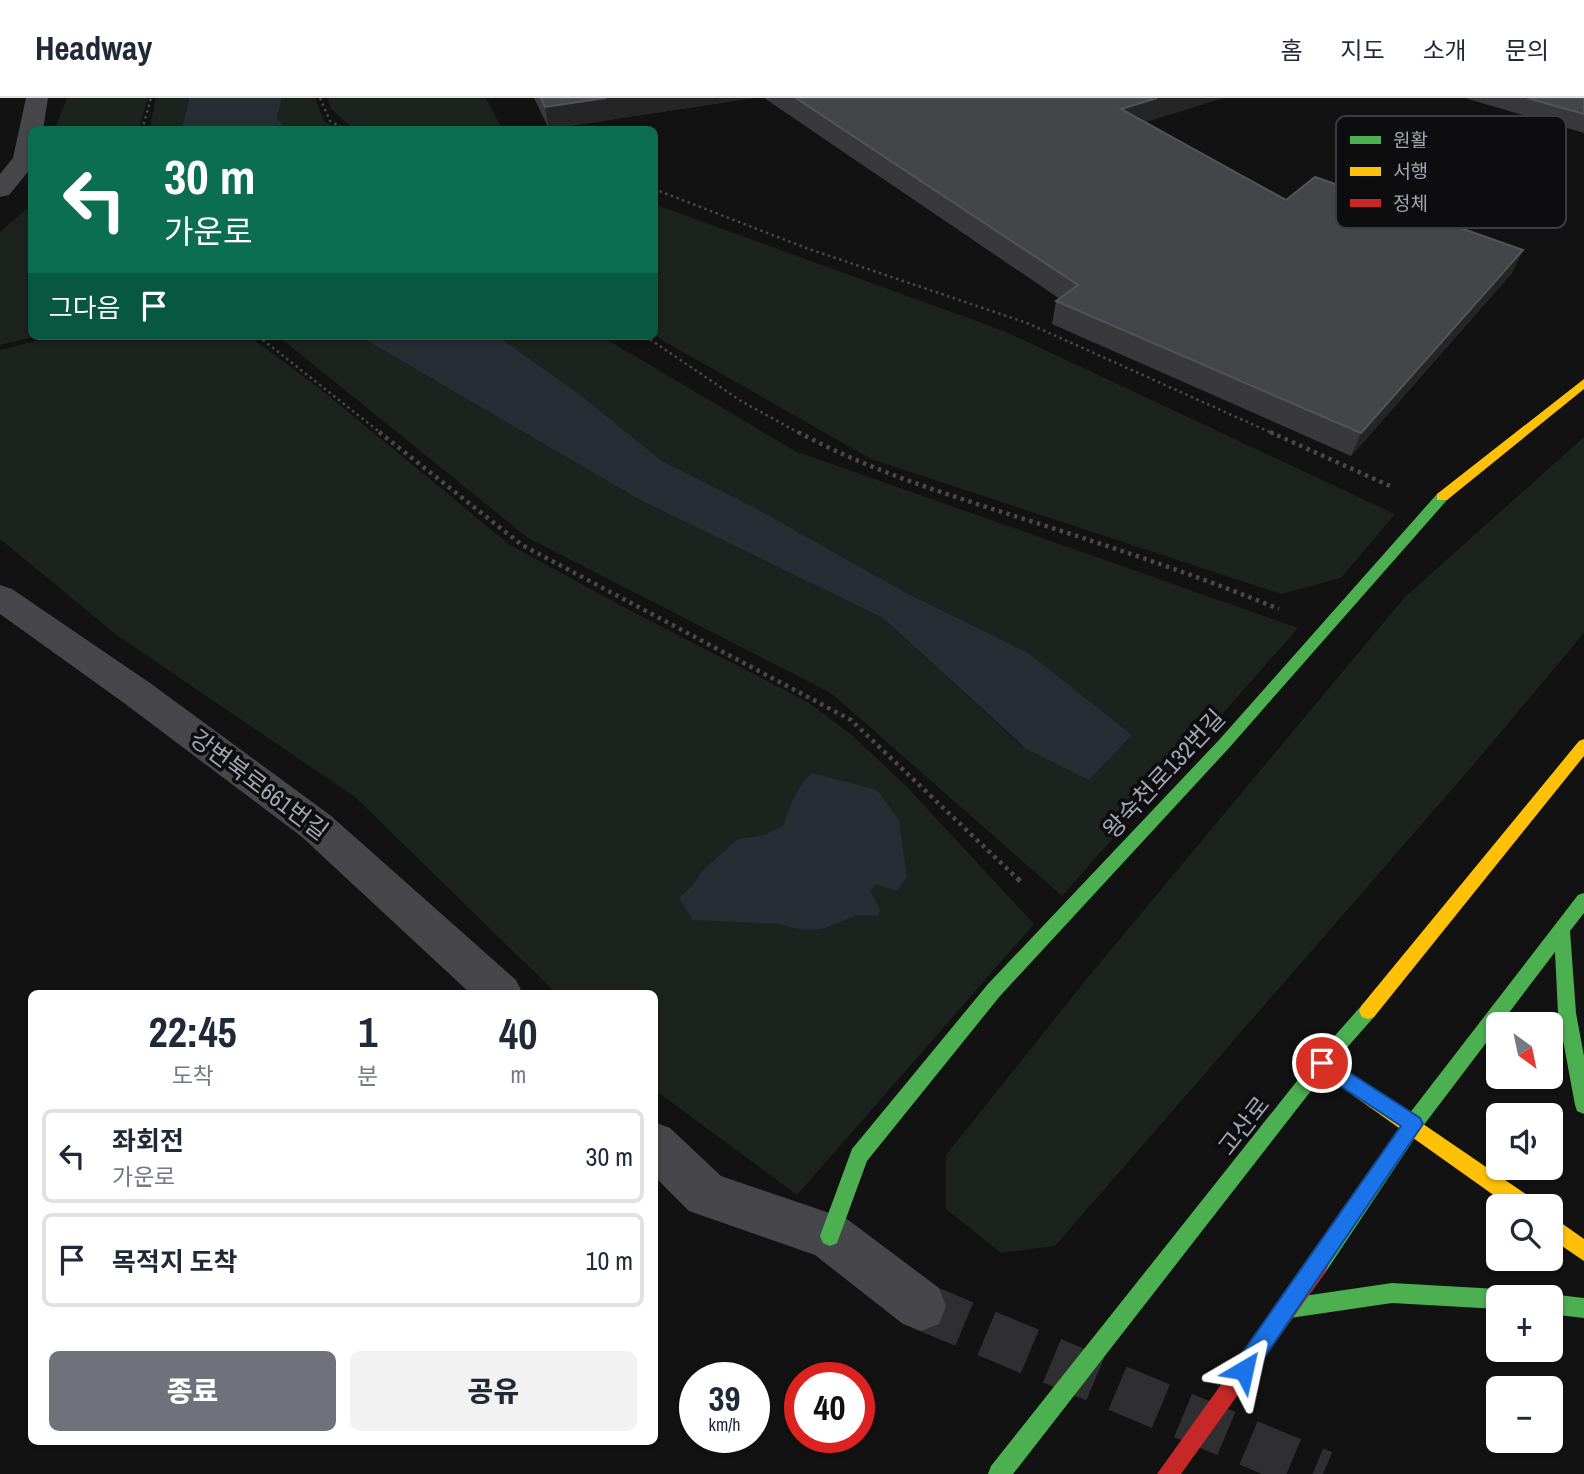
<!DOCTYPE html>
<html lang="ko">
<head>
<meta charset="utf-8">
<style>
  :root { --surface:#fff; --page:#f2f2f3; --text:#1f2937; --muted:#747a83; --line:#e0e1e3; --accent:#70727b }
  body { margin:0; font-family:"Archivo Narrow","Noto Sans KR",sans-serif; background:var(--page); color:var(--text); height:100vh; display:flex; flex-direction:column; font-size:26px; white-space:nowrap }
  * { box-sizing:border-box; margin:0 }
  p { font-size:23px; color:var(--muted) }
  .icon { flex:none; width:38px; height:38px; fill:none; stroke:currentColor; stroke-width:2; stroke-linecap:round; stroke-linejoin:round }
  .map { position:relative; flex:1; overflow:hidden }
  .sheet { position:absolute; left:28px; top:892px; width:630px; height:455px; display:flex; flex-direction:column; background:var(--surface); border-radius:10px; box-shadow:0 2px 5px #0004 }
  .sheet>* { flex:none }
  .hud { position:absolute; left:28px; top:28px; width:630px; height:214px; border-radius:10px; box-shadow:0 2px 5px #0004; background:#0b6e4f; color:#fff; overflow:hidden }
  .needle { width:46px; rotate:147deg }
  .fabs { position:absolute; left:1486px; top:914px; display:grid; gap:14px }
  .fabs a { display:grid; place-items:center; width:77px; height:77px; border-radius:10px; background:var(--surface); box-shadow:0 2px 5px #0004; font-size:35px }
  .speed { position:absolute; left:679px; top:1264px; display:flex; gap:14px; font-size:35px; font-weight:700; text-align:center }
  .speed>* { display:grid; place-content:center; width:91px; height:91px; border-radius:50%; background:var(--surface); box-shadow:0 2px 5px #0004; line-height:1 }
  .speed small { font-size:18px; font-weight:400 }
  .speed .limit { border:10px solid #d22; background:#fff; color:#111 }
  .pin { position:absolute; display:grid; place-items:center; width:60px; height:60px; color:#fff; margin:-30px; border:4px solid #fff; border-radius:50%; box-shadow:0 2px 7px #0007 }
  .me { position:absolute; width:77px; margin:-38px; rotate:36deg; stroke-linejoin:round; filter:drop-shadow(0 0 5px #0008) }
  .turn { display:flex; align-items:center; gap:24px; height:147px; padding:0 21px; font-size:32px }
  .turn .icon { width:91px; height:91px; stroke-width:2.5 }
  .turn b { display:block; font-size:49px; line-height:60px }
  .then { display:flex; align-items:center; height:66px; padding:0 21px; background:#0003; gap:14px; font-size:26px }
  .eta { display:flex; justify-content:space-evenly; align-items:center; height:119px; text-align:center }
  .eta b { font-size:42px; font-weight:800; line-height:49px }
  .cta { display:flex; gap:14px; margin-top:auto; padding:14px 21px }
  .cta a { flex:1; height:80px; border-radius:10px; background:var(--accent); color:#fff; font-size:28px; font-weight:800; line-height:80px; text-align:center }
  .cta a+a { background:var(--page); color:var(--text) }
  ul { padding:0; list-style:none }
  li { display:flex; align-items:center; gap:21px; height:94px; margin:0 14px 10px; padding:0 7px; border:4px solid var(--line); border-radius:10px }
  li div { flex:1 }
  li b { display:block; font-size:26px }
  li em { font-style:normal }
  header { display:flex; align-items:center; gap:42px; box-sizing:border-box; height:98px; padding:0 35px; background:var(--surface); border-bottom:2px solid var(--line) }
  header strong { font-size:33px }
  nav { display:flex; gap:38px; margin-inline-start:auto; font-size:24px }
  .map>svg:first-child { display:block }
  .green { fill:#1c221e }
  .water { fill:#282c35 }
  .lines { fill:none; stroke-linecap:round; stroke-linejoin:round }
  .street-tunnel { stroke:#2f2f32; stroke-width:47; stroke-dasharray:47 24; stroke-linecap:butt }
  .path-far2 { stroke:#48484d; stroke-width:2.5; stroke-dasharray:2.5 3.5; stroke-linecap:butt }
  .path-far1 { stroke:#48484d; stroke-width:4.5; stroke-dasharray:3.5 4.5; stroke-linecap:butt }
  .path { stroke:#48484d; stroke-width:5; stroke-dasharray:4.5 6; stroke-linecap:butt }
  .street { fill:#47474b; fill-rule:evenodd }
  .fast { fill:#4caf50; fill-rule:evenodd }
  .slow { fill:#ffc107; fill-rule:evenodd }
  .jam { fill:#c62828; fill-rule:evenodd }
  .wall { fill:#39393c }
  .shaded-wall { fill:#252526 }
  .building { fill:#444549; stroke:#535459; stroke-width:2 }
  .route { fill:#1a73e8; stroke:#114b97; stroke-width:2 }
  .labels { text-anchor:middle; stroke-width:7; stroke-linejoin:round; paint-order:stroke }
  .street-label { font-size:24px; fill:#a3a5b3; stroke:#0d0c0e }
  .key { fill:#0d0c0e; stroke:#3a3a40; stroke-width:2 }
  .key-label { font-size:19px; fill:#a3a5b3 }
</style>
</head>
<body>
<header>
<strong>Headway</strong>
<nav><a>홈</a><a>지도</a><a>소개</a><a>문의</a></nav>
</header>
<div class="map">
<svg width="1584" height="1376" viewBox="0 0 1584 1376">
  <rect width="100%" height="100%" fill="#121212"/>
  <!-- green -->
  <g class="green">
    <polygon points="67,0 148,0 139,31 55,31"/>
    <polygon points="156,0 189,0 182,31 149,32"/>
    <polygon points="282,0 315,0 324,23 338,31 286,31 277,22"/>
    <polygon points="328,0 486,0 502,31 354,31 331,11"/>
    <polygon points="654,106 1004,233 1395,416 1341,480 1281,496 871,361 655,238"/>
    <polygon points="31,107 32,238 38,238 0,247 0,134"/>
    <polygon points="56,238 249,238 319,290 510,447 633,514 808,604 853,638 908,690 1034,826 797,1097 655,992 654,896 557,896 355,699 118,538 0,441 0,252"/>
    <polygon points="278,238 359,238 640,402 883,520 1024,650 910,497 757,411 662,363 578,295 497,238 601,238 795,353 1298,530 1062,798 831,595 528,440"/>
    <polygon points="1584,339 1584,535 1474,666 1055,1148 1001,1155 946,1111 946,1057 1089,878 1405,499"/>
  </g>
  <!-- water -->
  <g class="water">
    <polygon points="189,0 282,0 277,21 286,31 182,31"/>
    <polygon points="359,238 497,238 578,295 662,363 757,411 910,497 1028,555 1132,637 1089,682 1025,650 883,520 640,402"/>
    <path d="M812,675L877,692L899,722L907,779L897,793L876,786L870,793L880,812L878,818L858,817L822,831L803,832L778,826L693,822L679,800L693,787L702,773L738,741L764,737L784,727C790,705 796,691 812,675Z"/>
  </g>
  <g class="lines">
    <!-- street-tunnel -->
    <polyline class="street-tunnel" points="921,1208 1323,1376"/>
    <!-- path-far2 -->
    <g class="path-far2">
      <polyline points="320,0 330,23 346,32"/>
      <polyline points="142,32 151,0"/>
      <polyline points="654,91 806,150 1027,225 1274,336"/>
      <polyline points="258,238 382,336"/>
      <polyline points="645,238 741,303 801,336"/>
    </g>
    <!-- path-far1 -->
    <g class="path-far1">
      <polyline points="379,334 522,447 851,622 1019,782"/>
      <path d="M798,334C870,373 949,397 1027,422C1112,449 1196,477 1279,511"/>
      <polyline points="1270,334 1390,388"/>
    </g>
    <!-- path -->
    <polyline class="path" points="1017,780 1023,786"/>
    <!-- street -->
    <g class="street">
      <polygon points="26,0 48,0 43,32 32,32 32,69 9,97 0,99 0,76 13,60"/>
      <polygon points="0,487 12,491 150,585 330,717 516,882 523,896 471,896 302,739 124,605 0,516"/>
      <polygon points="654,1024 670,1030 721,1078 847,1121 939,1190 946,1208 939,1226 921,1233 903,1226 815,1157 689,1113 654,1078"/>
    </g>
    <!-- fast -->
    <g class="fast">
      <polygon points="1442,395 1449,399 1447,402 1229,650 1000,898 867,1063 837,1145 830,1148 823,1145 820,1138 852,1051 988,886 1219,642 1437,396"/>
      <polygon points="1584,795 1584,815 1570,833 1576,915 1584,958 1584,1016 1577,1013 1575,1007 1558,915 1555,854 1420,1032 1325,1175 1318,1178 1311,1175 1308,1168 1311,1161 1406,1020 1578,797"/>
      <polygon points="1368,905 1374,907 1377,913 1374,919 1328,971 1013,1376 988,1376 991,1368 1316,959 1362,907"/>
      <polygon points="1392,1185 1498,1191 1505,1194 1507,1199 1498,1199 1498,1211 1392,1205 1290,1220 1283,1217 1280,1210 1283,1203 1290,1200"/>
      <polygon points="1550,1196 1584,1200 1584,1220 1550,1216 1550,1199 1543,1199"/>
    </g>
    <!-- slow -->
    <g class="slow">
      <polygon points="1584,281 1584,291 1447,402 1437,402 1437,396"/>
      <polygon points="1584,641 1584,658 1374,919 1368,921 1362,919 1359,913 1362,907 1579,643"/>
      <polygon points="1322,957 1533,1101 1536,1108 1509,1108 1316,971 1313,965 1316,959"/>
      <polygon points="1550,1117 1584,1141 1584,1163 1550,1140"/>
    </g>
    <!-- jam -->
    <polygon class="jam" points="1318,1158 1325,1161 1328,1168 1325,1175 1181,1376 1157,1376 1311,1161"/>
  </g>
  <!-- wall -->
  <g class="wall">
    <polygon points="534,0 753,0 549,31"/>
    <polygon points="764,0 1223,0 1145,24 1286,102 1512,175 1351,358 1052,226 1056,203 1060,201"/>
    <polygon points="1465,0 1584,0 1584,35"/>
  </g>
  <!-- shaded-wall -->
  <g class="shaded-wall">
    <polygon points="606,0 753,0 549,31 545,9"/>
    <polygon points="1157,0 1223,0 1117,33 1121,11"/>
    <polygon points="1523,152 1512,175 1351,358 1361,335"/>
  </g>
  <!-- building -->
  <g class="building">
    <polygon points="541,0 606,0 545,9"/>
    <polygon points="796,0 1157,0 1121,11 1286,102 1315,79 1523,152 1361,335 1056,203 1078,187"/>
    <polygon points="1527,0 1584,0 1584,16"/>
  </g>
  <!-- route -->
  <polygon class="route" points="1322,957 1420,1020 1423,1026 1251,1279 1244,1283 1236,1279 1233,1272 1236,1264 1401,1028 1315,971 1313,965 1315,959"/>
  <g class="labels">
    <!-- street labels -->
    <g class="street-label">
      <text transform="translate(1164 676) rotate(-47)" y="8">왕숙천로132번길</text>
      <text transform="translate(259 687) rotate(37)" y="8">강변북로661번길</text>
      <text transform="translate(1244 1028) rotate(-52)" y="8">고산로</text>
    </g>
  </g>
  <!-- legend -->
  <rect x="1336" y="18" width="230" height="112" rx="10" class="key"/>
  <rect x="1350" y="38" width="31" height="8" fill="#4caf50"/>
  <rect x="1350" y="69" width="31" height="9" fill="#ffc107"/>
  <rect x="1350" y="101" width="31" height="8" fill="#c62828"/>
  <g class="key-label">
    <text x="1393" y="49">원활</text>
    <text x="1393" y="80">서행</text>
    <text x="1393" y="112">정체</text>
  </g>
</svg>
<div class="fabs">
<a><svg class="needle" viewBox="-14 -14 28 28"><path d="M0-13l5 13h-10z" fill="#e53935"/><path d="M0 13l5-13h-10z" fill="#747a83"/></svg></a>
<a><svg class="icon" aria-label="sound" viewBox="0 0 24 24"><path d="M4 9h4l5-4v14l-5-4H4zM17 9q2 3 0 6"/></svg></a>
<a><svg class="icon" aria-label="search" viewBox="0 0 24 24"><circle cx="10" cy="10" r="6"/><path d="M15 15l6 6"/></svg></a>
<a>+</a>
<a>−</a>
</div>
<div class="speed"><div>39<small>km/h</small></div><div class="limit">40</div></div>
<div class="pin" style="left:1322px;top:965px;background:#d93025"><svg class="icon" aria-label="arrive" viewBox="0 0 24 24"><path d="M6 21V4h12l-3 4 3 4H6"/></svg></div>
<svg class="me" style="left:1244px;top:1272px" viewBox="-20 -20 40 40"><path d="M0-17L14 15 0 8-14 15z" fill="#1a73e8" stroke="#fff" stroke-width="4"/></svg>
<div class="hud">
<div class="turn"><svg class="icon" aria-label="left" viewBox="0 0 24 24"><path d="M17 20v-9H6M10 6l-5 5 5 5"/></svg><div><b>30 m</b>가운로</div></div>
<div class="then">그다음<svg class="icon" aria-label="arrive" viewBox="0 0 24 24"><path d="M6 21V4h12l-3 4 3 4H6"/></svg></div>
</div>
<section class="sheet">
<div class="eta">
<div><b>22:45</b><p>도착</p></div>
<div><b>1</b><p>분</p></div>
<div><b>40</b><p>m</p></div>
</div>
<ul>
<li><svg class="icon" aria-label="left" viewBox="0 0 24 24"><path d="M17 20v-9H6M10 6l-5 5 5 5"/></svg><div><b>좌회전</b><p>가운로</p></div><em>30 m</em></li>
<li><svg class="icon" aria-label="arrive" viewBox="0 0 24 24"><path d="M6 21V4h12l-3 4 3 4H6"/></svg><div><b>목적지 도착</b></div><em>10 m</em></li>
</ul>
<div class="cta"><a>종료</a><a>공유</a></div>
</section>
</div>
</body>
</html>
